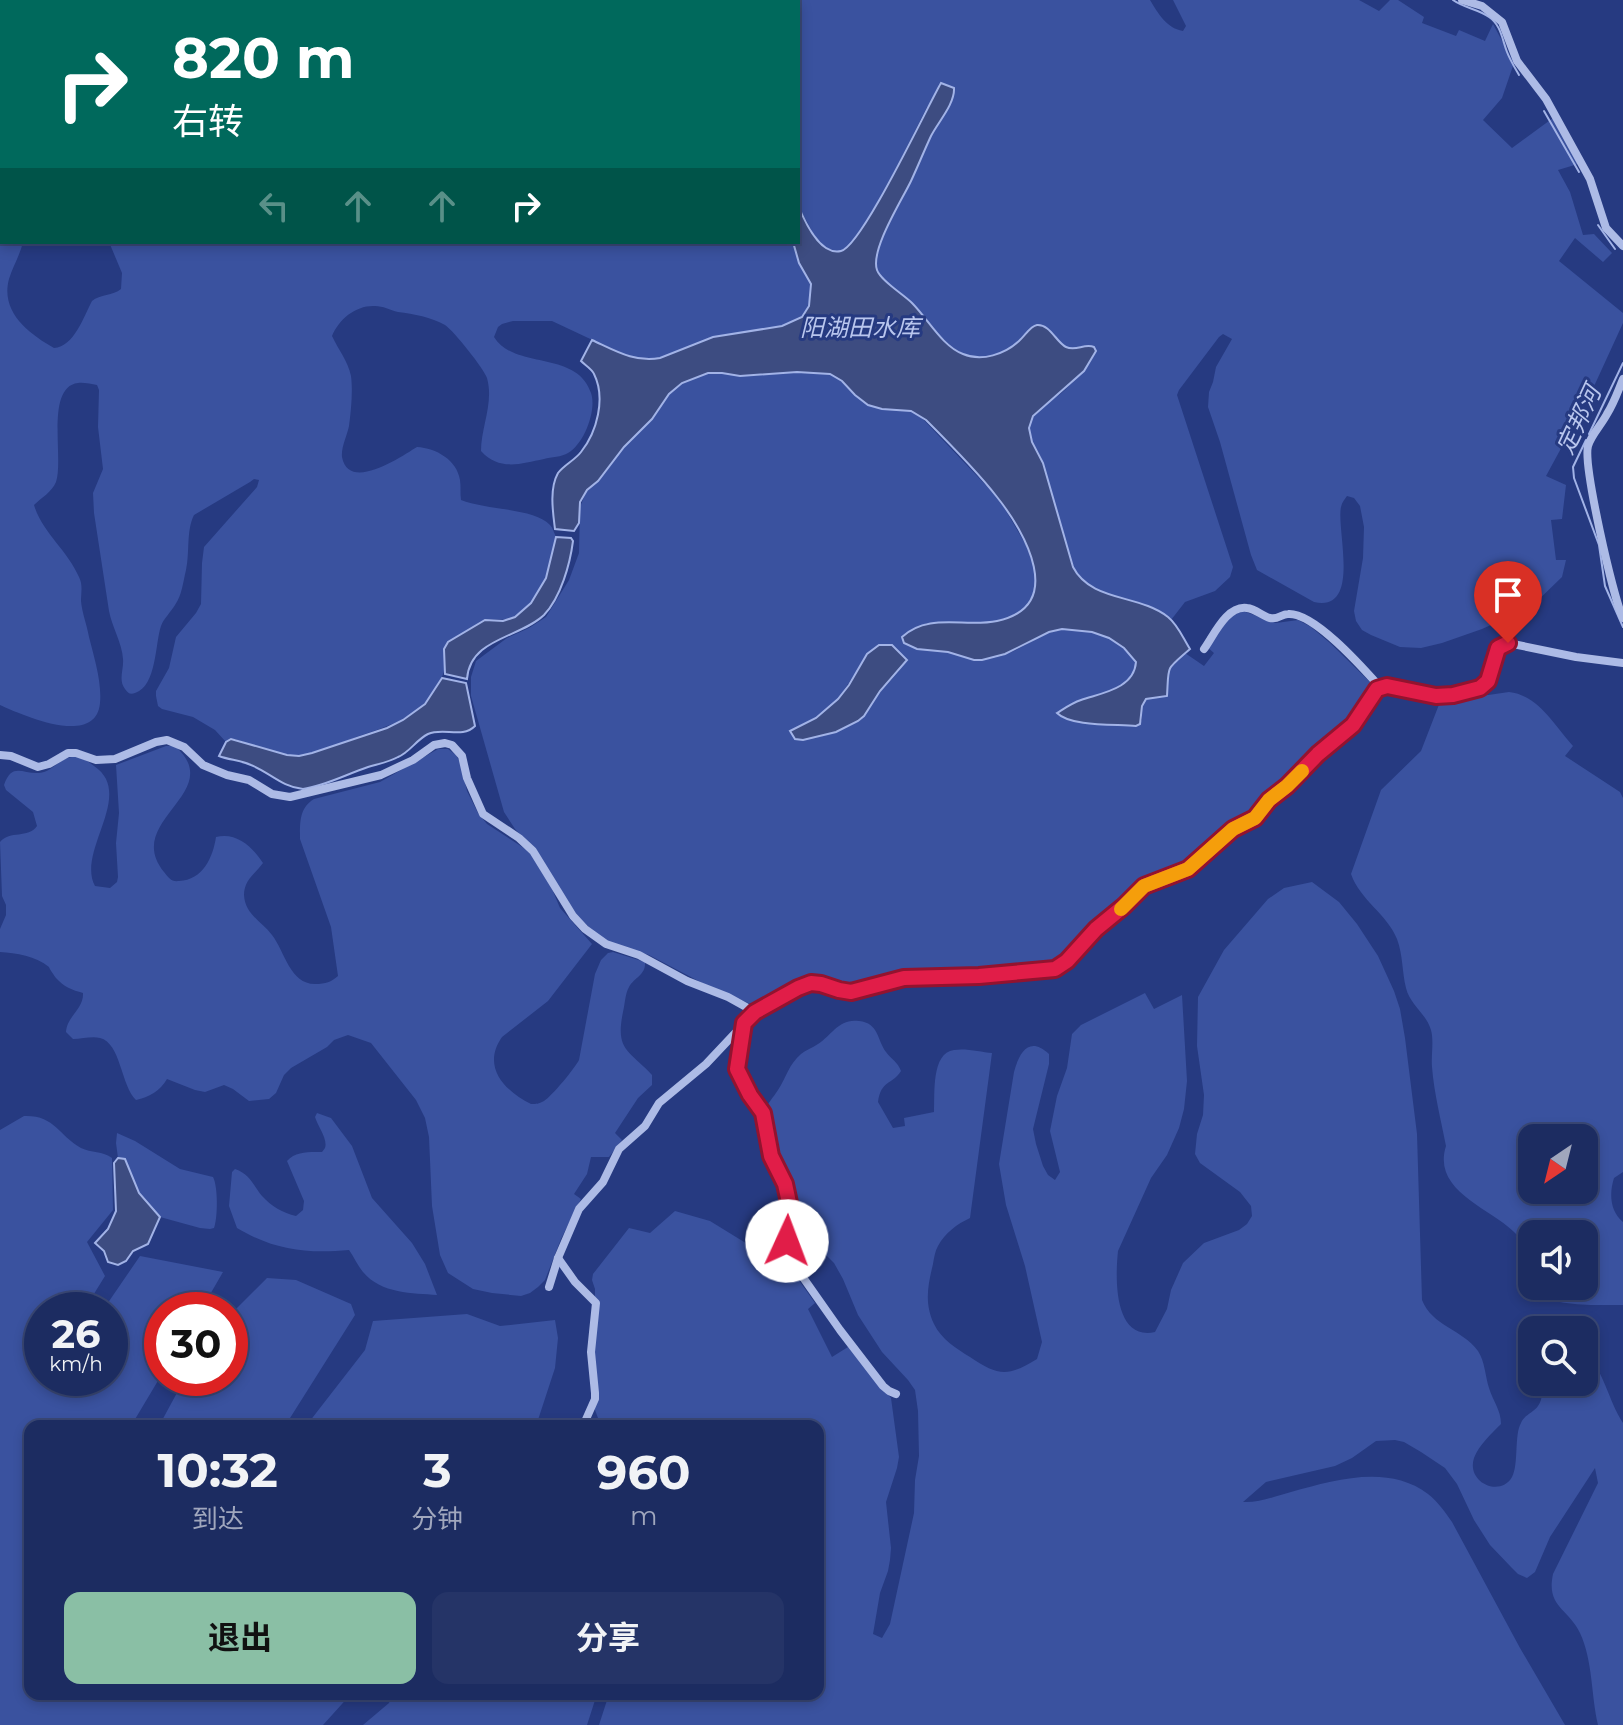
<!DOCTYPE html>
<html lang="zh">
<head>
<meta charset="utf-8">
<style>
  :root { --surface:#1c2c61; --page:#253467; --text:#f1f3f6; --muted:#a0a7bd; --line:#3a4876; --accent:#8abfa5 }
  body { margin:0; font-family:Montserrat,"Noto Sans SC",sans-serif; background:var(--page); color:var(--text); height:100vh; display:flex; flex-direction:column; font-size:30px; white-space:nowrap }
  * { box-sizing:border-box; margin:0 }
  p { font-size:26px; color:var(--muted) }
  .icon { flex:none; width:44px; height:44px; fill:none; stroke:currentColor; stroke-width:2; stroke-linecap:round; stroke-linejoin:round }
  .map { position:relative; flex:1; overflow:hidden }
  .details { position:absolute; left:24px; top:1420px; width:800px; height:280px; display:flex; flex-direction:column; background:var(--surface); border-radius:16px; box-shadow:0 4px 12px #0003,0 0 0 2px var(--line) }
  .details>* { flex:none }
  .guide { position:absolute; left:0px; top:0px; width:800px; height:244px; box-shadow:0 4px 12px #0003,0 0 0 2px var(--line); background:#00695c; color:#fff; overflow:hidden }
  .needle { width:52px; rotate:215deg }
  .tools { position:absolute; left:1518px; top:1124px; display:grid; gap:16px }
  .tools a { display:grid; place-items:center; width:80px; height:80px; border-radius:16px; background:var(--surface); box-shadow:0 4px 12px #0003,0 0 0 2px var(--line); font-size:40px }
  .speed { position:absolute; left:24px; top:1292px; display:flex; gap:16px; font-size:40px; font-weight:700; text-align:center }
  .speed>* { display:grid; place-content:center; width:104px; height:104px; border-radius:50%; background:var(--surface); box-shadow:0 4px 12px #0003,0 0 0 2px var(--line); line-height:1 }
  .speed small { font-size:20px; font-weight:400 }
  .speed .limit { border:12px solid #d22; background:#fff; color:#111 }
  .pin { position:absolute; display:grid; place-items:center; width:68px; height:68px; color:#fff; margin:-82px -34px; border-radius:50% 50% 50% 0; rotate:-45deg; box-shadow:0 0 8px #0007 }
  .pin .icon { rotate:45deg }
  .me { position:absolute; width:88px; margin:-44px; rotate:2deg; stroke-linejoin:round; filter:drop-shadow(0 0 6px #0008) }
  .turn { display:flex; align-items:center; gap:28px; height:168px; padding:0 40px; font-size:36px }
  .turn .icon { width:104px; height:104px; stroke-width:2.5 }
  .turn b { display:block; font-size:56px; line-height:68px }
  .lanes { display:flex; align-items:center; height:76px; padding:0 40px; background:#0003; justify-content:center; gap:40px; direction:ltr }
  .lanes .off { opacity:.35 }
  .eta { display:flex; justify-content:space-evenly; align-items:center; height:136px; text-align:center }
  .eta b { font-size:48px; font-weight:700; line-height:56px }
  .button { display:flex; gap:16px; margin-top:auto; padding:16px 40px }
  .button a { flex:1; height:92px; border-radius:16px; background:var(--accent); color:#111; font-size:32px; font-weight:700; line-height:92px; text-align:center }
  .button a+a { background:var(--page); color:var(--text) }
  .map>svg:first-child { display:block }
</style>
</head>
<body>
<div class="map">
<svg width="1623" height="1725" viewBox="0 0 1623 1725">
  <rect width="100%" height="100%" fill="#263a81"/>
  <g fill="#3a529f" fill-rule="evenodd">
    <path d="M0,0H427L426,2H2V242H23C20,255 13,266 9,279C0,312 29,334 54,348C74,347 84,316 92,301C100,294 113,296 121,289L122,273L109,242H793L799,263L811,284L810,297L807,310L802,317L782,326L713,337L660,358L643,360L618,352L552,321H513L502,324L498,327L494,337C514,370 577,350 591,393C597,410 584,444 568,453C562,457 551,457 544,459C520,464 499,471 481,451C481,427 494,403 487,378C484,369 454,331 445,325C431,317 414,314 398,312C390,310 383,306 375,306C356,305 339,319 332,336C338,349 348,361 351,376C353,391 351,411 349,426C347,436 341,447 342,457C349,493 402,456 417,447C436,448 457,460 460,480C461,487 460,493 461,500C485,510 535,508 550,525C553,528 554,533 556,537C549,566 544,603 513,617C503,622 492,617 483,622C469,630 456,643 444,653C446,669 444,675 436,688C417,720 386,726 354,738C337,744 318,754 301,756C279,757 255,746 235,739L226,742L215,730L193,717L162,709L158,706L156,696V691L169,668L176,637L196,613L201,604L202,563L204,547L257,487L259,480L254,479L250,482L194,515C186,531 190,552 186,570C183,582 182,595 175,605C171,612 164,618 161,626C155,643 157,686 135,693C130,695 128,693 125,689C118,680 124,669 123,659C122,643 112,627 109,611L94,513L93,493L103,469L98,427L99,390L97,385C91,384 83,382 78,383C45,387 64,459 56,482C52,492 41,498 34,505C42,532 68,551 79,577C83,585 81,592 81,601C82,613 87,625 89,637C94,657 102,682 100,703C96,748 22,715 0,705Z"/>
    <path d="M563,0H1150C1158,13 1166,28 1183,31L1186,26L1173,0H1359L1379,11L1390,0H1398L1424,17L1422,23L1456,36L1459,30L1485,41L1493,24L1514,63L1502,98L1483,120L1512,148L1553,118L1578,164L1558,170L1570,192L1583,235L1594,234L1612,253L1603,262L1575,238L1559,261L1623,313V323L1590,395L1546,476L1566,485L1562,519L1551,520L1556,560H1566L1562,577L1531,607L1482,629L1442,643L1421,648L1400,647L1371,635L1362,630L1356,621L1354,611L1363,558L1364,527L1360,506L1354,498L1347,496C1345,499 1342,502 1341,507C1336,529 1362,613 1314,602L1257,570L1251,555L1220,442L1208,407L1209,392L1213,382L1216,367L1232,339L1223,334L1219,337L1179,390L1177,395L1233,567L1230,577L1215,591L1185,602L1171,620C1146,600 1105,602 1083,582C1067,567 1051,485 1042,461C1038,447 1025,437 1031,421C1037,404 1060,399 1070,384C1078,374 1081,357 1086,345C1069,351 1064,348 1053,334L1027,333C1016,345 1003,355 986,357C950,361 933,323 911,302C902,293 878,279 876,268C872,247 900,202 910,183C917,168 923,153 930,138C937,124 946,110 954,96L927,107L884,192L854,241L841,251H832L825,247L814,235L798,205V2H562Z"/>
    <path d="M712,372L750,376L797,372L830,374L839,378L848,388L882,409H897L911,411L918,414L999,499L1026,545L1033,560L1036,587L1028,604L1023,610L1008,618L989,622L927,623L905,634L904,643C917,650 931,650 945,652C962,654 976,662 994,658C1037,647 1046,618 1098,634C1108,637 1117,642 1125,649C1129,652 1136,658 1137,663C1139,674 1117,689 1108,693C1103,695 1096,696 1090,697L1120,724L1136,726L1142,720V706L1146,699L1167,696C1168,671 1165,671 1185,653L1204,666L1214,653L1207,647L1228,617L1243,611L1276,623L1298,620L1311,627L1330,643L1373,685L1349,721L1314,750L1283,782L1268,793L1252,814L1229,824L1184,864L1141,882L1120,902L1092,925L1064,957L1053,964L979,970L904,972L851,986L841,985L822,978H809L796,983L759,1006L748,1003L708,986L649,955L603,940L576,915L532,847L515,829L504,812L471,696V677L476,661L507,638L529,628L546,617L569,580L579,553L580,507L587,490L598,480L624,447L652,419L669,394L682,383ZM870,651L907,660C898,675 849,726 833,732C822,737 807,740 795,739L790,731L816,718L838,699Z"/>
    <path d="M1509,692C1538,695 1555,726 1573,746L1565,756L1620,792L1623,798V1172L1614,1178C1609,1194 1610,1211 1623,1222V1305C1599,1305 1559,1307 1538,1294C1506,1273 1541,1257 1513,1231C1487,1207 1432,1190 1446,1146C1441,1120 1434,1093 1432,1067C1431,1055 1434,1041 1431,1030C1426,1013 1410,1005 1406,988C1402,972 1403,955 1397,939C1387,914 1360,900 1351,874L1381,790L1421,751L1440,702ZM1532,1138H1584V1190H1532ZM1532,1234H1584V1286H1532Z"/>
    <path d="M166,746H175C228,793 122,820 164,872C169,878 171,882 179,881C203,880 213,857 216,837C236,832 252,846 263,863C255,874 244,880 244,895C245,914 261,921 272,935C285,952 290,984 315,984C326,984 331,982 338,976L331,927L300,839C300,823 299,808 314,799L380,782L438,749H448L456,755L461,764L467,791L478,813L487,824L527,850L537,860L545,872L560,908L592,944L548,1001L502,1037C481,1067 505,1091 531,1104C537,1104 538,1104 544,1101C552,1096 575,1068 579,1060L595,974L601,960L608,953L613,952L645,962C646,975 635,977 629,987C625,994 625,1004 623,1012C615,1051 629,1050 652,1075V1085L638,1098L615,1133L622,1140L609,1157H591L587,1174L574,1194L581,1199L561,1239L545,1280L538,1287L530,1293L521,1296L492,1293L473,1289L448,1273L440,1255L432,1206L429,1137L425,1118L416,1100L371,1043L348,1035L334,1040L327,1047L291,1068L284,1075L276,1093L269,1099L249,1101L233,1089L224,1085L205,1092L195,1090L167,1079C160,1091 149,1097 136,1100C121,1086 121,1043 100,1038C92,1036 82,1039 73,1039L66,1032C67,1016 84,1009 83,993C72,990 64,987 56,978C55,977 49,968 49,967C36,956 16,953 0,952V929L6,915V905L2,896L0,842C10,830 28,839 37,826L33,812L6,790L4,785C12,762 22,774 39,773C52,772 60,758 72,757C80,756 88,761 94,766C136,794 76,851 95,886L110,888L117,882L118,877L116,843L119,813L116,765Z"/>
    <path d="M1312,882L1339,902L1357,924L1378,956L1394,991L1400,1009L1405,1038L1417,1134L1422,1300C1432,1326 1462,1329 1478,1351C1485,1362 1485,1375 1489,1388C1493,1401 1501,1410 1501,1424C1491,1434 1479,1445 1474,1458C1466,1482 1500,1498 1512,1477C1519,1464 1514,1435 1521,1423C1524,1415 1533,1413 1538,1406C1543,1399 1542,1390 1543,1382H1584V1351C1604,1370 1608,1400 1623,1423V1725H1598C1591,1695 1593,1661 1580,1633C1568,1608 1546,1607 1553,1574L1598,1483L1595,1468L1550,1537L1535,1572L1527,1578L1518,1574L1511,1567L1490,1545L1474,1520L1457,1484L1445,1468L1421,1452L1404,1442L1395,1440L1376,1441L1352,1458L1335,1466L1266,1482L1243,1502C1259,1503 1276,1496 1291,1492C1335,1480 1388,1464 1428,1494C1438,1502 1445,1512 1452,1522L1520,1648L1565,1725H599L609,1694H818V1426H601L595,1410V1289L592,1280L593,1274L629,1228L650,1233L675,1211L710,1221L793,1272L815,1303L808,1309L832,1357L848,1347L891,1398L899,1457L897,1468L886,1502L891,1548L890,1560L888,1571L880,1593L873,1634L882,1638L890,1624L914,1513L915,1480L919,1456L918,1411L915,1390L908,1380L882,1352L858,1315L843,1279L834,1263L826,1255L800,1239L796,1234L795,1210L792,1192L771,1148L765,1111C768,1102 773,1098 778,1090C786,1078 789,1064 801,1054C806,1050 812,1048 818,1044C832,1035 839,1018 859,1021C879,1023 877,1040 886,1052C891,1059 898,1062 901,1071C892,1085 881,1080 878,1102L893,1128L905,1126L904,1118L934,1112C935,1094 931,1053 954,1050C966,1048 981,1052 992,1053L970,1218C957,1224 945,1233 938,1246C935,1251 934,1258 933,1264C928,1285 924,1303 934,1324C941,1339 957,1349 970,1357C998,1376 1008,1377 1037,1359L1042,1342L1025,1266L1006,1205L999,1164L1014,1072C1019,1053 1029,1035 1049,1054V1064L1033,1129L1036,1144L1043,1166L1048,1175L1055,1180L1060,1172L1050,1131L1057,1096L1067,1068L1072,1034L1081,1025L1145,993L1154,1009L1182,995L1187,1081L1184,1109L1179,1128L1167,1155L1151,1178L1118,1251C1115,1279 1114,1341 1155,1332L1167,1309L1171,1290L1183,1263L1204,1243L1239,1230L1247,1224L1252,1216L1251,1206L1240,1192L1200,1163L1195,1154L1197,1134L1203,1115L1204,1095L1197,1046L1198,997L1224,950L1268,899L1284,888Z"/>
    <path d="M317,1113L331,1118L352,1146L372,1198L412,1243L425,1264L437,1295C413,1293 381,1294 363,1272C358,1266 354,1257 349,1250C307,1254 274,1250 237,1228L229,1206L232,1172L235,1169C250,1174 253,1185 262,1196C271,1206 283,1213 296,1216L303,1210L304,1201L287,1161C296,1151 309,1152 322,1152L325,1148C328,1139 318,1127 315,1117Z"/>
    <path d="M24,1116C55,1115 58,1135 81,1148C91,1153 103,1151 112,1158L113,1210L87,1242L105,1276L84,1310H42V1378H110V1310H103L140,1256L223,1272L201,1310H162V1374L131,1426H30V1694H351L323,1725H0V1130Z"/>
    <path d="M117,1133L135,1141L180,1169L213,1177C218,1186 218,1218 214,1228L210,1229L200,1228L160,1217L139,1193L125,1159L118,1158L116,1143Z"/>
    <path d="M267,1278L296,1280L351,1304L355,1315L285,1426H159L185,1378H230V1315Z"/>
    <path d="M467,1314L500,1326L555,1320L558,1338L555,1368L536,1426H306L365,1350L373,1321Z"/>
    <path d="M393,1694H597L587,1725H363L389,1703Z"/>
  </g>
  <g fill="#3d4c81" stroke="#a2b3e7" stroke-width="2">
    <path d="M941,83L954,88C955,104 938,122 931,136C924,151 918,166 911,181C902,200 870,250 877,270C881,281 903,294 912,303C928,319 942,346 963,354C982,362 1005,354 1019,341C1025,336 1030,326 1037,325C1050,324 1056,342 1066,347C1076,352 1084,343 1094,347L1096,351L1084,371L1033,416L1029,428L1032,442L1043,463L1073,567C1091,602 1139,594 1168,617C1178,625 1183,638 1190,649C1165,671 1169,664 1167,696L1146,699L1142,706L1140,724L1136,726C1116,724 1071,727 1057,713C1065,708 1072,703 1081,700C1101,693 1134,689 1136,662L1124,648L1109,638L1092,632L1062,629L1049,632L1005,654L982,660H974L948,652L917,649L904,643L902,637C929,612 965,628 997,621C1067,606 1025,532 997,497C977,471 949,443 926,420L911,411L882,409L868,405L855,395L842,381L830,374L797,372L740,376L722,373H708L682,383L669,394L652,419L624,447L598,481L587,490L580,502L579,523L574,531L555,529C553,513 549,489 558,473C564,465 575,460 581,452C597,432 606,398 594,374C592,369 585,365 581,361L592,340C614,350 635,363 660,358L713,337L782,326L802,317L809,306L811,284L799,263L793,242H798V205C804,220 820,256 841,251C862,246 926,109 941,83Z"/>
    <path d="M556,537L571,538L573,541C570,564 561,597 544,615C520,638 470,638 467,679L445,674L444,649L448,642L485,620L503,621L515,617L531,603L546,578Z"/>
    <path d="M879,645H892L907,660L880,691L864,716L858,721L836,732L803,740L795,739L790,731L816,718L838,699L849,685L867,654Z"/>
    <path d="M442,678L466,683L475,726C462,739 444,727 428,734C416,740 410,752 398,757C389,762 378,764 368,767C347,774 325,786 303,789C282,787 269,772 251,765C240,760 229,760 219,756L226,742L231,739L287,755L299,756L312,753L387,728L403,720L425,704Z"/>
    <path d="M118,1158L125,1159L139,1193L160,1217L148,1244L133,1251L126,1261L118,1265L108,1262L104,1251L95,1243L108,1229L116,1211L114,1163Z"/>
  </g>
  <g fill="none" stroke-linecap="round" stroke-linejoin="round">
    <g stroke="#a2b3e7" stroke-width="2">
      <path d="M1453,0C1464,8 1478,9 1489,17C1501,25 1502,39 1507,52C1510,60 1515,68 1519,75"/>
      <path d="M1544,111L1579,172"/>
      <path d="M1598,225L1615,249"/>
      <path d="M1589,434L1623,363"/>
      <path d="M1586,440L1573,467L1574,478L1599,545L1605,586L1623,627"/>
    </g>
    <g stroke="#adbbe6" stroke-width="8">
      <path d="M1462,0L1482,6L1502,22L1517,61L1546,99L1590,179L1606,228L1623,246"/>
      <path d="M1623,379C1618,391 1614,403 1607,414C1602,424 1591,435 1588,446C1583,465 1613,597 1623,618"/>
      <path d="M1204,649C1214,635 1227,605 1247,608C1256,609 1262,616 1270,618C1278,620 1281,614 1288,614C1314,612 1363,668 1380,687"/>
      <path d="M0,755L11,756L38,767L49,764L68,753H76L96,760L115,759L156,742L167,740L184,747L203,765L227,775L249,780L272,794L290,797L381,775L413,760L434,745L445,743L452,745L462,756L467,778L483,814L519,838L533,851L573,916L585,929L606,944L639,955L687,981L728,997L755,1012"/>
      <path d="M743,1027L737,1069L750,1095L763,1113L771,1156L785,1184L791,1212L787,1241L790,1259L840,1330L883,1386L889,1391L896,1394"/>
      <path d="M558,1258L575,1282L596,1303L591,1352L595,1393V1399L583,1426"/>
      <path d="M549,1287L558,1258L579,1209L603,1182L619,1149L645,1126L659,1103L706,1064L755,1012L798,988L811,983L821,984L839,990L851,992L904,978L979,976L1048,971L1061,965L1067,961L1096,929L1124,906L1144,886L1188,869L1233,829L1255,818L1271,798L1287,786L1318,754L1353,725L1377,689L1387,686L1436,696L1453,695L1480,688L1488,681L1498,648L1508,643L1576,657L1623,663"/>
    </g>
  </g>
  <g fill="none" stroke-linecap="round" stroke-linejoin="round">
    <g stroke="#92132f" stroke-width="20">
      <path id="route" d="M787,1241L791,1212L785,1184L771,1156L763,1113L750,1095L737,1069L744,1023L755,1012L798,988L811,983L821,984L839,990L851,992L904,978L979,976L1055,969L1067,961L1096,929L1124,906L1144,886L1188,869L1233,829L1255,818L1269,800L1287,786L1318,754L1353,725L1377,689L1387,686L1436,696L1453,695L1480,688L1488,681L1498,648L1508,643"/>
    </g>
    <use href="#route" stroke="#e11d48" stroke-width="14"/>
    <path stroke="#f59e0b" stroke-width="14" d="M1121,909L1144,886L1188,869L1233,829L1255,818L1269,800L1287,786L1302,771"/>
  </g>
  <g text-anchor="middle" stroke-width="6" stroke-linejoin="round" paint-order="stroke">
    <g font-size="24" font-style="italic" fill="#b9c6ee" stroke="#263a81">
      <text x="860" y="336">阳湖田水库</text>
      <text transform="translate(1579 420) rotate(-65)" y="8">定邦河</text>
    </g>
  </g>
</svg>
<div class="tools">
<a><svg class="needle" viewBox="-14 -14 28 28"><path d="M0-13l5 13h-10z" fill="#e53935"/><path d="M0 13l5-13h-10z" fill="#a0a7bd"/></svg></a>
<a><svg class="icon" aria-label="sound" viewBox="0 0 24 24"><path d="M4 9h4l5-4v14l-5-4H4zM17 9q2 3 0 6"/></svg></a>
<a><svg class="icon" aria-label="search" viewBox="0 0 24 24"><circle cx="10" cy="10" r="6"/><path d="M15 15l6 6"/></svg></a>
</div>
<div class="speed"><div>26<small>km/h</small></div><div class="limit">30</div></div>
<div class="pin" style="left:1508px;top:643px;background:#d93025"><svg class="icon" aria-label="arrive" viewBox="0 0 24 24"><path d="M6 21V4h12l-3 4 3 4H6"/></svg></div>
<svg class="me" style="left:787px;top:1241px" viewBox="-20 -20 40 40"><circle r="19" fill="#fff"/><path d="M0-13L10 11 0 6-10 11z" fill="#e11d48"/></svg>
<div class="guide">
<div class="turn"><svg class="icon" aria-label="right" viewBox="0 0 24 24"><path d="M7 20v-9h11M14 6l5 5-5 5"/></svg><div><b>820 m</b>右转</div></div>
<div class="lanes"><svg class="icon off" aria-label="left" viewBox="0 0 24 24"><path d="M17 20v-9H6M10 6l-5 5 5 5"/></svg><svg class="icon off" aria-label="ahead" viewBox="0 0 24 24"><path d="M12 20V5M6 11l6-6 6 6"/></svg><svg class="icon off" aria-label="ahead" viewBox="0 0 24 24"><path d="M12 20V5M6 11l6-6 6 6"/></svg><svg class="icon" aria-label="right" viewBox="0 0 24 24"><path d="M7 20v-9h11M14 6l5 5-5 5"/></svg></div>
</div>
<section class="details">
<div class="eta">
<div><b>10:32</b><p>到达</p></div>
<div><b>3</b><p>分钟</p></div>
<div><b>960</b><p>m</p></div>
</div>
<div class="button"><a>退出</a><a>分享</a></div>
</section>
</div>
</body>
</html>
